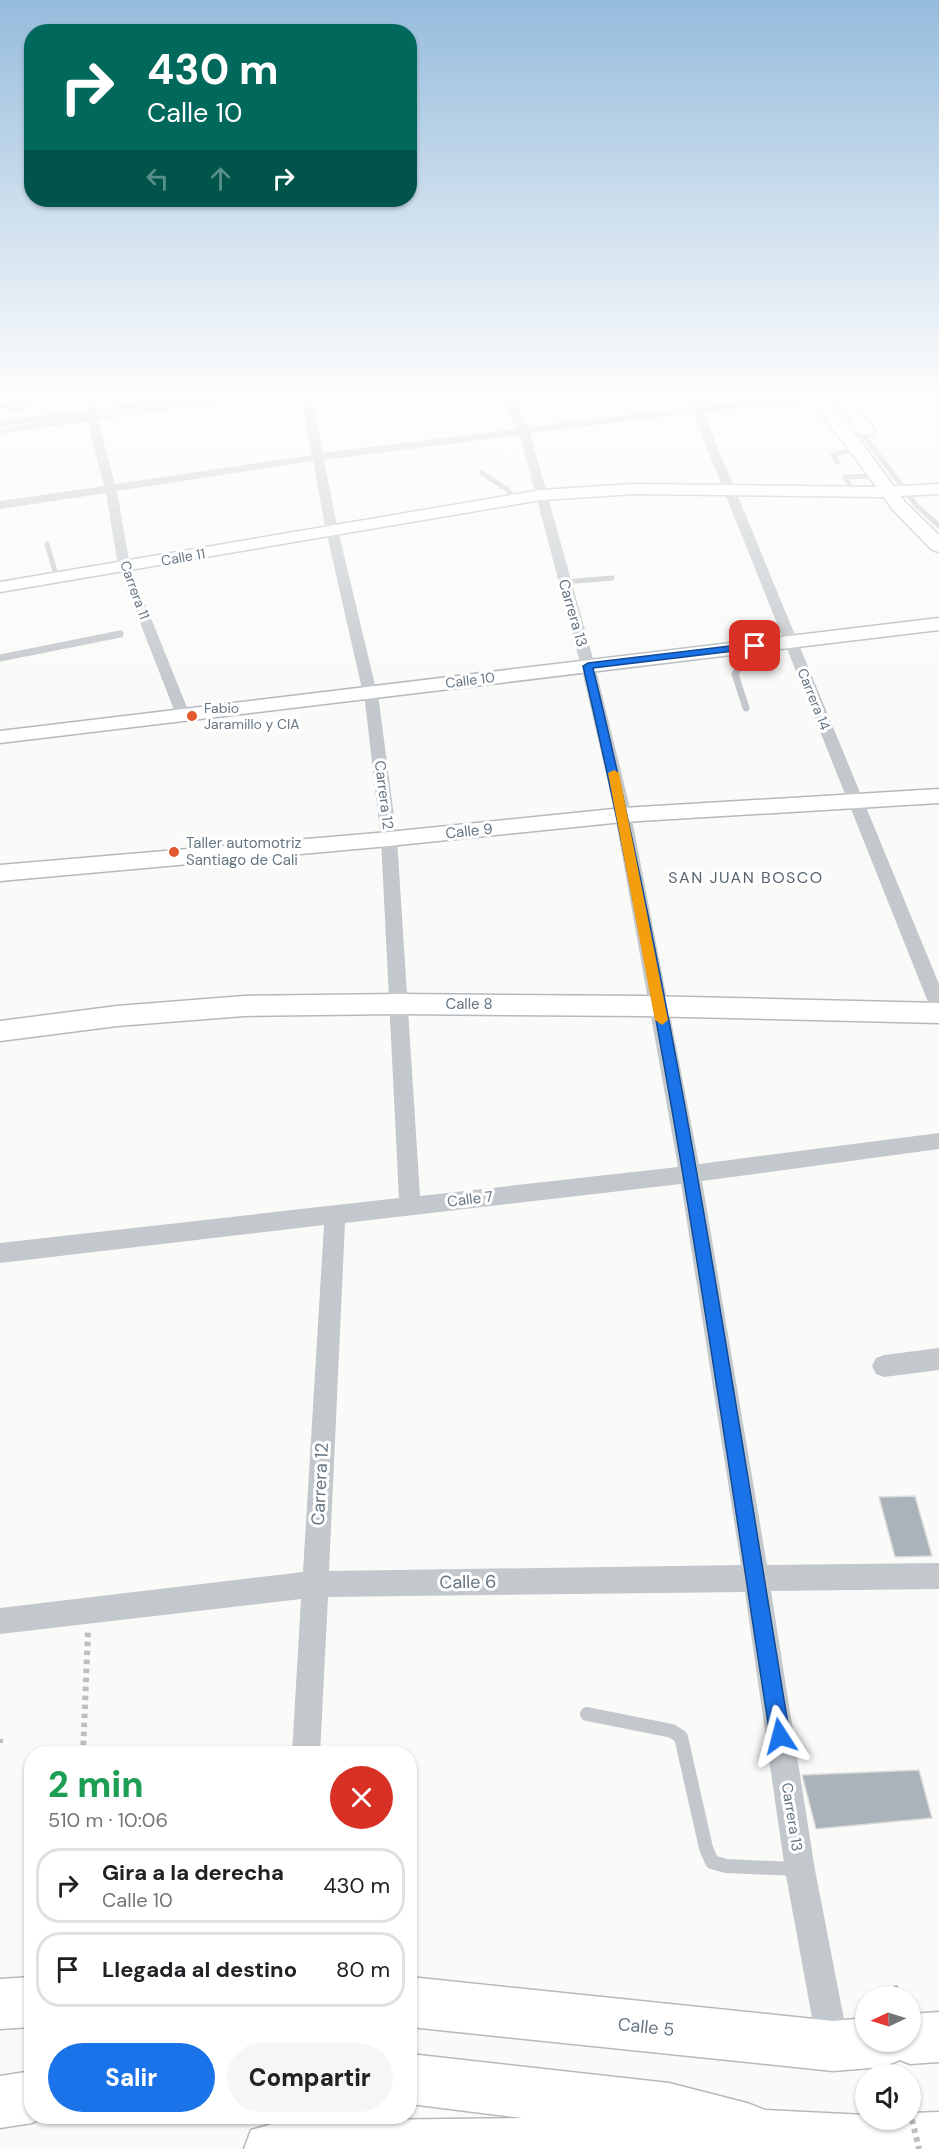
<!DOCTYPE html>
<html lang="es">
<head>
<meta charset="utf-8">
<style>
  :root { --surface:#fff; --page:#f6f6f6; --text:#202124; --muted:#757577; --line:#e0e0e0; --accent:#1a73e8 }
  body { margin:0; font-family:"DM Sans",sans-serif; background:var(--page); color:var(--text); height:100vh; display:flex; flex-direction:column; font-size:22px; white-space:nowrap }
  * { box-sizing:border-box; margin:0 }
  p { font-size:20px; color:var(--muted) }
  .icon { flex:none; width:33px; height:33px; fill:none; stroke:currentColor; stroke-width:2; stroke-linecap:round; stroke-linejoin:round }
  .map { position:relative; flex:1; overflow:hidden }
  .side { position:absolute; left:24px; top:1746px; width:393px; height:378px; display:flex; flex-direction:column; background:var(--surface); border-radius:24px; box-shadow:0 2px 4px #0004 }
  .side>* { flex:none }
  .hud { position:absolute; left:24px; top:24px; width:393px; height:183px; border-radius:24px; box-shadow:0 2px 4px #0004; background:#00695c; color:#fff; overflow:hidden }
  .needle { width:39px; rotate:266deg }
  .tools { position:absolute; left:855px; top:1986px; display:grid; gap:12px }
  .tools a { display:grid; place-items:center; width:66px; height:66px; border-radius:50%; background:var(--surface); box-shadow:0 2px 4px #0004; font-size:30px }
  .pin { position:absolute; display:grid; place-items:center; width:51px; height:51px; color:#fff; margin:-26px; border-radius:12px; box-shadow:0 3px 9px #0006 }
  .me { position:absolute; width:66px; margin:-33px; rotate:351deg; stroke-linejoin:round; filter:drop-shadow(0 0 4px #0008) }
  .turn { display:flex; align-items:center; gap:21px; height:126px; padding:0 24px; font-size:27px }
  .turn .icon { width:78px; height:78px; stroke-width:2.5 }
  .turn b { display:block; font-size:42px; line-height:51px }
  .lanes { display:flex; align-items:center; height:57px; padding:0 24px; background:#0003; justify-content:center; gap:30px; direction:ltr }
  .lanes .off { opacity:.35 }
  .round { display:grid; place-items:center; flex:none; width:63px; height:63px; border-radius:32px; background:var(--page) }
  .head { display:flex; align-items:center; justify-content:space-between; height:102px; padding:0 24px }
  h1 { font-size:36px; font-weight:800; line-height:45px; color:#1e9e55 }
  .action { display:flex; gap:12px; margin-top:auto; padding:12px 24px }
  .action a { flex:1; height:69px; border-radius:36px; background:var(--accent); color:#fff; font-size:24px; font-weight:800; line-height:69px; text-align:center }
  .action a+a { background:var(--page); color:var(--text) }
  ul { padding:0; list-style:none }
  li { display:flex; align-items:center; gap:18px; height:75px; margin:0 12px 9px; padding:0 12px; border:3px solid var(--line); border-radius:24px }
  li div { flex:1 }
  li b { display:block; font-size:22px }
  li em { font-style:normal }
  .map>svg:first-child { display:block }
</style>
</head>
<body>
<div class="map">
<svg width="939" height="2149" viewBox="0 0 939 2149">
  <rect width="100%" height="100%" fill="#fafaf8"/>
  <g fill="#aab3b9" stroke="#dcdcda" stroke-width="1.5">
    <path d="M915,1496L932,1556L895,1557L879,1497Z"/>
    <path d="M919,1770L932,1818L816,1829L802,1775Z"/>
  </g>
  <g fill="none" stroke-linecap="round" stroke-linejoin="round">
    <g stroke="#b3babf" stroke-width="3">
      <g id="secondary">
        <path d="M635,484L882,487L939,484V494L882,497L635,494L541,500L0,592V582L541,490Z"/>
        <path d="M939,618V630L0,743V731Z"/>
        <path d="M939,789V803L623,822L389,846L0,881V865L389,832L623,808Z"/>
        <path d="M398,994L643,996L939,1003V1023L643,1016L398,1014L244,1016L117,1026L0,1041V1021L117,1006L244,996Z"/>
      </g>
    </g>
    <g stroke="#b5babe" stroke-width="3">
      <g id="primary">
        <path d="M802,391H818L863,444L905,502L939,535V552L932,550L893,510L851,452Z"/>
        <path d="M829,391H845L875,431L873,435H861Z"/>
        <path d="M32,1977V2027L0,2029V1979Z"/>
        <path d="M410,1977L833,2021L866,2018V2042H910V2014L939,2012V2062L910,2064L900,2060L883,2067L833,2071L410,2027Z"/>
        <path d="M410,2054L669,2083L747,2103L765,2110L866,2115V2120H910V2113L939,2112V2149H244L251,2130L282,2121L523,2118L410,2104Z"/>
        <path d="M32,2071V2116H47L32,2123L0,2128V2076Z"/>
      </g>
    </g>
    <g stroke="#bbbfc2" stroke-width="6" stroke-dasharray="4.5 4.5" stroke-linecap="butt">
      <path d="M0,1739V1743"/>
      <path d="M83,1754L88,1631"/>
      <path d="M885,1996L883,1989L900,1988L902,1996"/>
    </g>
    <g stroke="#c3c8cc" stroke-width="5">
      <path d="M85,391L90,412"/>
      <path d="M819,391L830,406"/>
      <path d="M0,407L9,406L12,409L28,407L22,391"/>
      <path d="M857,426L916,505L939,526"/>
      <path d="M0,431L282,391"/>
      <path d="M837,462L833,455L857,448"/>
      <path d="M482,473L508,490L514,498"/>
      <path d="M853,491L845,477L878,476"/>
      <path d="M47,544L57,578"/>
      <path d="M564,582L612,578"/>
    </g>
    <g stroke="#c3c8cc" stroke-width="7">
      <path d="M737,648L740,666L735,674L746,708"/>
      <path d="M0,658L120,634"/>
    </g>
    <path stroke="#c3c8cc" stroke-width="14" d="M587,1714L672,1731L681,1737L706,1848L712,1862L726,1866L795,1869"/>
    <g fill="#c3c8cc" fill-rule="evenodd">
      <path d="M222,391H251L246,394L96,414L115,484L312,455L300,391H310L323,453L517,429L500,391H510L528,427L690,407L684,391H694L700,406L815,396L820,399L815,402L703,412L939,984V1014L932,1012L930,1007L693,413L530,433L595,666L629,804L699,1164L939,1133V1149L702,1181L767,1565L939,1563V1589L771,1591L815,1870L849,2045L845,2057L833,2061L821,2057L817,2045L785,1870L745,1592L328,1597L320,1754H292L301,1599L0,1634V1608L303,1572L324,1225L0,1263V1243L399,1198L381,839L365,702L325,526L313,461L117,491L130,566L190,715L183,719L176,715L118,566L106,493L0,509V501L104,486L86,416L0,427V421ZM520,435L581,666L613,804L678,1167L420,1196L397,839L379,702L337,526L324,460ZM681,1184L741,1565L329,1571L345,1223Z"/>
      <path d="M854,391H884L879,394L840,399L835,396Z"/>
      <path d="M939,1348V1370L884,1377L876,1374L872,1366L876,1358L884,1355Z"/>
    </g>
    <use href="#secondary" fill="#fff" fill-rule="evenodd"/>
    <use href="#primary" fill="#fff" fill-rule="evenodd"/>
    <path stroke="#bbbfc2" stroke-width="6" stroke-dasharray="4.5 4.5" stroke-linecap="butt" d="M910,2111L919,2149"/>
  </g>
  <linearGradient id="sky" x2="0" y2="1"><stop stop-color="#96bcdc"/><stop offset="0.57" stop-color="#fdfdfc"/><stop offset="1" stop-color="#fdfdfc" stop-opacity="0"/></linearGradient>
  <rect width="939" height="692" fill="url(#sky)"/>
  <path fill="#1a73e8" stroke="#114b97" stroke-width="1.5" d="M755,643L758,644V648L593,668C679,1020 731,1379 790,1736L787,1743L780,1745L773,1743L770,1736C715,1378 666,1019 583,666L588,663Z"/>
  <path fill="#f59e0b" d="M614,770L619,773L668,1020L662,1025L655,1020L608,773Z"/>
  <g fill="#e4572e" stroke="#fff" stroke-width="2">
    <circle cx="192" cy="716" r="6"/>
    <circle cx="174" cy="852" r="6"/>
  </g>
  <g text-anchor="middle" stroke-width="6" stroke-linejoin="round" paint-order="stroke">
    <g font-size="14" fill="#657683" stroke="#fff">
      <text transform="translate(183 557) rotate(-10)" y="5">Calle 11</text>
      <text transform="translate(135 590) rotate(70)" y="5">Carrera 11</text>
      <text transform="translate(470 680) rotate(-7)" y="5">Calle 10</text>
      <text transform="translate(814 699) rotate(68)" y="5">Carrera 14</text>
    </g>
    <g font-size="14" fill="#657683" stroke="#fff" text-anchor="start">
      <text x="204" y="713">Fabio<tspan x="204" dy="16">Jaramillo y CIA</tspan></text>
    </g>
    <g font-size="15" fill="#657683" stroke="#fff">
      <text transform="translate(573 613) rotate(74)" y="5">Carrera 13</text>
      <text transform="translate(384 795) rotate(83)" y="5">Carrera 12</text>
      <text transform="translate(469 831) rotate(-6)" y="5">Calle 9</text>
      <text x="469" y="1009">Calle 8</text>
      <text transform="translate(470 1199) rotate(-7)" y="5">Calle 7</text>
      <text transform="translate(792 1817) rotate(81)" y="5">Carrera 13</text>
    </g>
    <g font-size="15" fill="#657683" stroke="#fff" text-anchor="start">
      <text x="186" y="848">Taller automotriz<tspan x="186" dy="17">Santiago de Cali</tspan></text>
    </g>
    <g font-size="16" letter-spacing="1.5" fill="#57646e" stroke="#fff">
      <text x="746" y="883">SAN JUAN BOSCO</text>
    </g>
    <g font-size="18" fill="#657683" stroke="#fff">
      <text transform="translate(320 1484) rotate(-87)" y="6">Carrera 12</text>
      <text transform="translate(468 1582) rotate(-1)" y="6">Calle 6</text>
      <text transform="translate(646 2027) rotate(6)" y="6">Calle 5</text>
    </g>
  </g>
</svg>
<div class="tools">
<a><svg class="needle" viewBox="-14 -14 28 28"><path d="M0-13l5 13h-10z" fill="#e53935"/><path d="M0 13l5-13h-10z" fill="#757577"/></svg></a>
<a><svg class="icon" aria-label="sound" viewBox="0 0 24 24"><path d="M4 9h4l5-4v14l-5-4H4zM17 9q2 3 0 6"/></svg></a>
</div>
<div class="pin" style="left:755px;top:646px;background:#d93025"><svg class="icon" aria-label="arrive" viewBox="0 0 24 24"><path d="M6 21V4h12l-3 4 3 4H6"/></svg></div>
<svg class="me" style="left:780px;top:1736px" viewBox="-20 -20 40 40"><path d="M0-17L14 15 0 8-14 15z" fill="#1a73e8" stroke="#fff" stroke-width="4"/></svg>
<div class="hud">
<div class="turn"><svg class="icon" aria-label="right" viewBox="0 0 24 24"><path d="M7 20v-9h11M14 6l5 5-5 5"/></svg><div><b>430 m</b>Calle 10</div></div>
<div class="lanes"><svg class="icon off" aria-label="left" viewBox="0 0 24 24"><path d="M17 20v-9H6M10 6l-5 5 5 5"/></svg><svg class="icon off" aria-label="ahead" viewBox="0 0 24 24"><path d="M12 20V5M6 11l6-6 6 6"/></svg><svg class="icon" aria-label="right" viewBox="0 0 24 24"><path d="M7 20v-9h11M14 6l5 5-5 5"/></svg></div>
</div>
<section class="side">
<div class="head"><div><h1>2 min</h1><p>510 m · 10:06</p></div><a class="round" style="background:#d93025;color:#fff"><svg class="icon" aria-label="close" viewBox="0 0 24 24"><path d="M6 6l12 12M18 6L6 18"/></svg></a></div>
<ul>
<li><svg class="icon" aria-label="right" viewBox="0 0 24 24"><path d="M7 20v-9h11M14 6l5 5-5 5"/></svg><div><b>Gira a la derecha</b><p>Calle 10</p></div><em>430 m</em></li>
<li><svg class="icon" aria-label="arrive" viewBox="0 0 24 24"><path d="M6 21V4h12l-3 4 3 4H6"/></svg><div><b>Llegada al destino</b></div><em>80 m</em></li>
</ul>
<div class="action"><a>Salir</a><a>Compartir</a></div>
</section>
</div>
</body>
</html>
